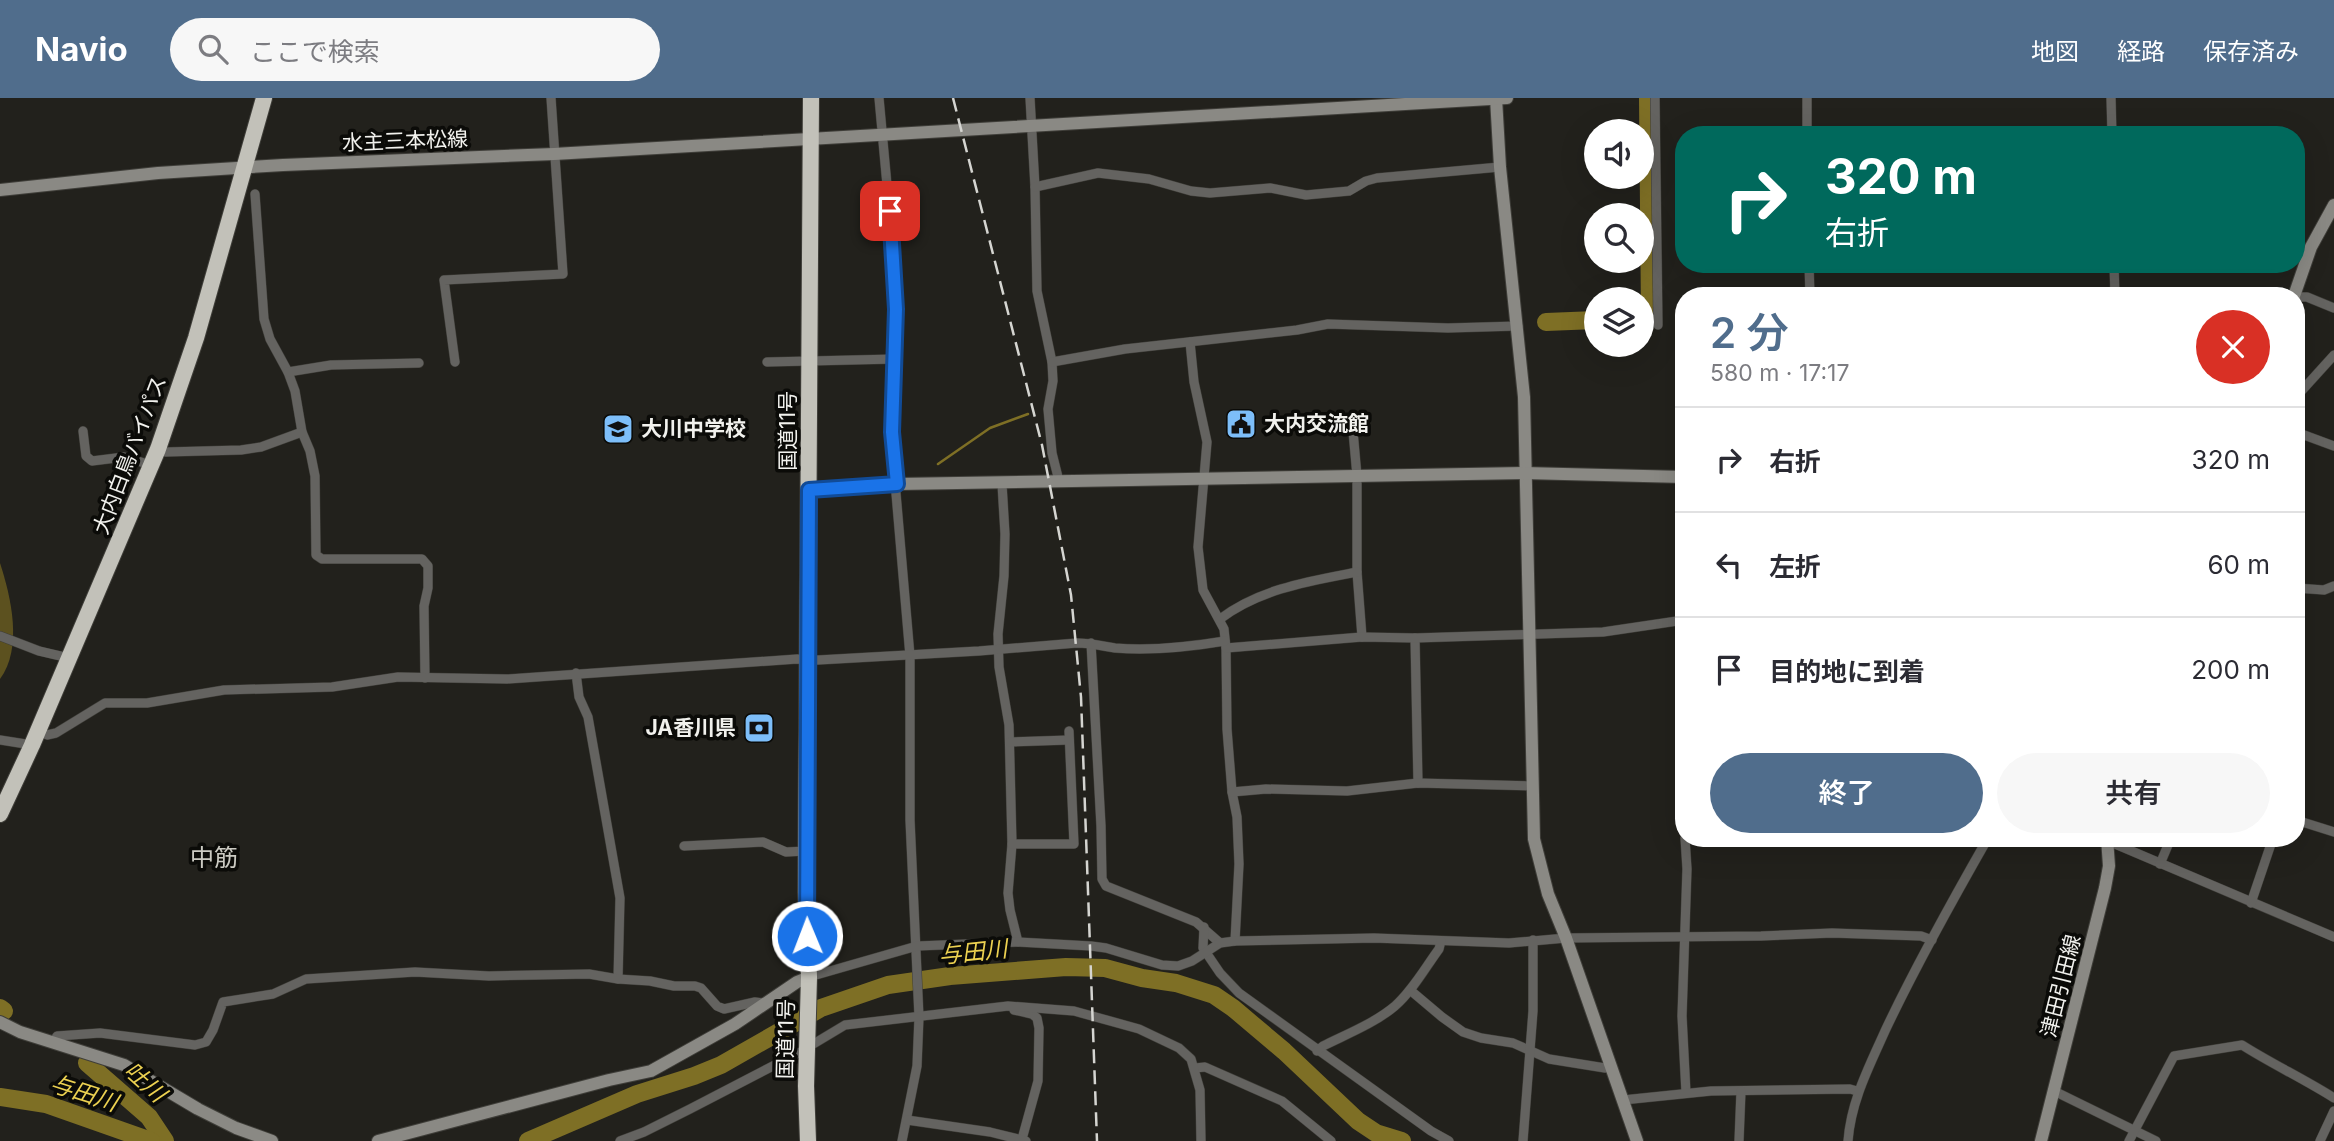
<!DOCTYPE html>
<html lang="ja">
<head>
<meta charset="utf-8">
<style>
  :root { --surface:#fff; --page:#f7f7f7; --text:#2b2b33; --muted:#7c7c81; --line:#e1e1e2; --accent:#506d8c }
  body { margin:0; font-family:Inter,"Noto Sans JP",sans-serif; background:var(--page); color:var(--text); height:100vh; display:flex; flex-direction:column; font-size:26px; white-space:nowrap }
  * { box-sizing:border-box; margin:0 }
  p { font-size:23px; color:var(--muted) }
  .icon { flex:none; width:38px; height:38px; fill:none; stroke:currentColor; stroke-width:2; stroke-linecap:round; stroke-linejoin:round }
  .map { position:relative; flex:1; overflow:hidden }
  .details { position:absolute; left:1675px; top:189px; width:630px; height:560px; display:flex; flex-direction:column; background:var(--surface); border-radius:28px; box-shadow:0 7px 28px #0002 }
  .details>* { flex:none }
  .hud { position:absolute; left:1675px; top:28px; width:630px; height:147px; border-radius:28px; box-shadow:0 7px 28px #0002; background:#00695c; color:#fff; overflow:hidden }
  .controls { position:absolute; left:1584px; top:21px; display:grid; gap:14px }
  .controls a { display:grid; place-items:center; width:70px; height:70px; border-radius:50%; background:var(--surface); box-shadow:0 7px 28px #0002; font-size:35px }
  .pin { position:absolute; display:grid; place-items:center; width:60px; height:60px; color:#fff; margin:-30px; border-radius:14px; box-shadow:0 4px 10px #0006 }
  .me { position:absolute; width:77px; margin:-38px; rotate:359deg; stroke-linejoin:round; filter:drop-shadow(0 0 5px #0008) }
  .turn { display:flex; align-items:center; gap:24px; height:147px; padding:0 35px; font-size:32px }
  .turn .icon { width:91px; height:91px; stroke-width:2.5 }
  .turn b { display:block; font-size:49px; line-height:60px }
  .round { display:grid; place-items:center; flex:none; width:74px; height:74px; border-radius:37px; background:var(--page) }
  .summary { display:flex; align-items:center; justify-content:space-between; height:119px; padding:0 35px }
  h1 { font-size:42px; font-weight:600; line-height:52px; color:var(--accent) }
  .action { display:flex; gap:14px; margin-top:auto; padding:14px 35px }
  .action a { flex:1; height:80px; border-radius:42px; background:var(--accent); color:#fff; font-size:28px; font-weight:600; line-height:80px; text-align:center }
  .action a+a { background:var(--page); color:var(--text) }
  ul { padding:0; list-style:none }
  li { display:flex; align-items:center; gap:21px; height:105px; padding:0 35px; border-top:2px solid var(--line) }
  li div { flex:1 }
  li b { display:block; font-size:26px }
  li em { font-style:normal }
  header { display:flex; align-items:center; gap:42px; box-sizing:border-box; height:98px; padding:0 35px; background:var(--accent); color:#fff }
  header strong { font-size:33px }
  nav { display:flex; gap:38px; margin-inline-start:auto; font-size:24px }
  .search { width:490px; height:63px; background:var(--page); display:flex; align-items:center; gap:18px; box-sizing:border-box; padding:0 24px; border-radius:38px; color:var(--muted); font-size:26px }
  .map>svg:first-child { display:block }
</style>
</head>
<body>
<header>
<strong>Navio</strong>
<div class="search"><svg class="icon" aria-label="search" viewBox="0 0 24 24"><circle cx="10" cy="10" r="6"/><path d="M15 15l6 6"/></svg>ここで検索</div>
<nav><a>地図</a><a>経路</a><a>保存済み</a></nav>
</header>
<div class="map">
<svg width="2334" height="1043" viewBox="0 0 2334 1043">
  <rect width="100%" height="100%" fill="#22211c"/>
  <path fill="#5c511f" d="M0,465C11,499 23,550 0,581Z"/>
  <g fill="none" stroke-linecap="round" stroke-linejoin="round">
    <path stroke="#7e6f25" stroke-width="2.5" d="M938,366L990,330L1028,316"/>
    <g stroke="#7e6f25" stroke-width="18">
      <path d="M1642,219H1650L1648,0"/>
      <path d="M1546,224L1596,222"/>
      <path d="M0,910L4,913"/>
      <path d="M87,965L149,1019L165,1043"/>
      <path d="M0,999L46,1006L151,1043"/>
      <path d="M528,1043L637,996L694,978L721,967L821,910L888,887L950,878L1066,869L1105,870L1142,880L1176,885L1214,897L1233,910L1284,953L1358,1023L1376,1035L1402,1043"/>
    </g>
    <g stroke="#3f3e39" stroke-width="10">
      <g id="street">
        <path d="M879,0L894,163L896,211L892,349L910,558V722L919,919L917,968L902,1043"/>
        <path d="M1030,0L1035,89L1037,193L1052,264L1053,283L1048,311L1052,355L1059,383"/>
        <path d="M1655,0L1658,227"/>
        <path d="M1807,0V37"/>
        <path d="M2111,0L2112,37"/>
        <path d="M1035,89L1098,75L1149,81L1191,93L1210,95L1270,90L1306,97L1349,93L1366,83L1377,80L1500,69"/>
        <path d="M255,96L264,221L270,241L288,274L295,293L302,334L310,353L315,378L316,457L322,461H422L428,468V490L424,508L425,580"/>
        <path d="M1809,166L1810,198"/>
        <path d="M2114,166L2115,198"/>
        <path d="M2296,199H2307L2334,210"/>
        <path d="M1190,244L1194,284L1207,344L1198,449L1203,492L1224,531L1226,550L1227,631L1232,694L1237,719L1239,766L1235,843"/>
        <path d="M455,264L444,182L563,176L551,0"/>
        <path d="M767,264L895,261"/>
        <path d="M1052,264L1125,251L1297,232L1328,226L1448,230L1518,228"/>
        <path d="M288,274L331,267L419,265"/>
        <path d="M2296,299L2334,257"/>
        <path d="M83,333L86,358L92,363L124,359L151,367"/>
        <path d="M1353,333L1357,378V474L1362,539"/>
        <path d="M2296,334L2334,348"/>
        <path d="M158,351L166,354L241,352L261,349L302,334"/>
        <path d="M1002,386L1005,436L1004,478L998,536L999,569L1009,627L1012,746L1008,795L1010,812L1018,844"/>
        <path d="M2296,490L2324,492L2334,488"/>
        <path d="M1220,521C1259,491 1310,483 1357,474"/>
        <path d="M0,538L39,553L69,560"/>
        <path d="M1415,540L1418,685"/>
        <path d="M1091,545L1101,728L1102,781L1106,788L1196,824L1220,845"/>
        <path d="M1226,550L1362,539L1415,540L1603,534L1684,522"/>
        <path d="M576,575L579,599L588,619L620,800L618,881"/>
        <path d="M1684,610C1679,652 1678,690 1684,732"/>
        <path d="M38,633L47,637L56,635L105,605H147L224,592L332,589L398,579L507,581L797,561L818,562L979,553L1077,545C1090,545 1102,548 1115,550C1152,553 1189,549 1225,543"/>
        <path d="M0,642L32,647"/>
        <path d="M1010,644L1069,642"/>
        <path d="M1232,694L1266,691L1347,693L1418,685L1533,688"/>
        <path d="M2296,722L2334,734"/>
        <path d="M1685,740L1687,771L1682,918L1686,995"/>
        <path d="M2108,743L2334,839"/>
        <path d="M1012,746H1074L1069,633"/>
        <path d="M684,748L763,744L786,754L806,753"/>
        <path d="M2160,766L2171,740"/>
        <path d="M2251,805L2273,740"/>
        <path d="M1204,829L1203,850L1220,875L1239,895L1431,1033L1449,1043"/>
        <path d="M809,879L917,848L1018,844L1091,848L1106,850L1162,867L1178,868L1192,863L1220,845L1235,843L1374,840L1509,845L1566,840L1761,838L1832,835L1921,838L1932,842"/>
        <path d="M1410,892L1442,919L1463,934L1481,940L1513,945L1549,961L1605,970L1611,969"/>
        <path d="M1014,912L1032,916L1037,920L1039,930L1038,983L1022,1041"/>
        <path d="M53,945L57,938L100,935L195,947L206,944L213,932L223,904L273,896L306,881L415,874L489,878L589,876L618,881L650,883L674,888H695L701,890L717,908L724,911L755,904L765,905"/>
        <path d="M1317,953L1323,948C1347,936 1375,925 1395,908C1413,892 1425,870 1439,851L1441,843"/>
        <path d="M1195,970L1205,969L1282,1003L1331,1043"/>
        <path d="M2054,993L2156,1043"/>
        <path d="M1623,1002L1711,993L1850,991L1857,993"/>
        <path d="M907,1022L990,1034L1026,1043"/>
        <path d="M620,1043L644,1034L690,1011L800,954L845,927L1008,908L1074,913L1139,931L1179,950L1191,961L1200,992L1201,1043"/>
        <path d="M1523,1043L1533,913V842"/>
        <path d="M1739,1043L1741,993"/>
        <path d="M1848,1043C1851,1003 1869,969 1885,933C1916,867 1952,803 1988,740"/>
        <path d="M2129,1043L2174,958L2242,947C2272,966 2304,981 2334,1000"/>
        <path d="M2320,1043L2334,1013"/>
      </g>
    </g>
    <g stroke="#3f3e39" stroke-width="14">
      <g id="secondary">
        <path d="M1496,0L1500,69L1524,299L1534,741L1548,796L1566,840L1637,1043"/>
        <path d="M0,92L158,75L283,67L554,56L1507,0"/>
        <path d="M2294,198L2311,149L2334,107"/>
        <path d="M809,392L897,386L1524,375L1684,379"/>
        <path d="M0,924L20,934L124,967L198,1011L236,1030L272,1043"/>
        <path d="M378,1043L609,982L651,973L735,926L797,884L809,879"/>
        <path d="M2041,1043L2105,790L2109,768L2107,740"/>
      </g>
    </g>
    <g stroke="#3f3e39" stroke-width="18">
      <g id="highway">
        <path d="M0,716L32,647L158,351L196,240L264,0"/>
        <path d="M808,1043L806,988L809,879L806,794L811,0"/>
      </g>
    </g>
    <use href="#street" stroke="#646360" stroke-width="9"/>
    <use href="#secondary" stroke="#8a8984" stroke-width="12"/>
    <use href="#highway" stroke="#c2c1b9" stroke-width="16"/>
    <path stroke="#d5d5d1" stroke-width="2.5" stroke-dasharray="14 7" stroke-linecap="butt" d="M953,0L1042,347L1071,497L1081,599L1097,1043"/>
  </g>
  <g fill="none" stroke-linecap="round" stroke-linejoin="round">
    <g stroke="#114b97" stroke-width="18">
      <path id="route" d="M807,838L809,392L897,386L892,334L896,211L890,113"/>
    </g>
    <use href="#route" stroke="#1a73e8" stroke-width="12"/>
  </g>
  <defs>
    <g id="civic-square" transform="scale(1.575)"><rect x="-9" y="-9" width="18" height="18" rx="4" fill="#7dbef9" stroke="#0b0b08"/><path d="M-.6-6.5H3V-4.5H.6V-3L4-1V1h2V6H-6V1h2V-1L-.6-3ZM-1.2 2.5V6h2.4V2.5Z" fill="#111"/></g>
    <g id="school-square" transform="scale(1.575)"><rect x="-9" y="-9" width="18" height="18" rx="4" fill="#7dbef9" stroke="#0b0b08"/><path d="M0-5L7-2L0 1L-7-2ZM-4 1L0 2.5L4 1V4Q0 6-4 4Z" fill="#111"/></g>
    <g id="bank-square" transform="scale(1.575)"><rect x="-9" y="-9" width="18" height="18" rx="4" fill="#7dbef9" stroke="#0b0b08"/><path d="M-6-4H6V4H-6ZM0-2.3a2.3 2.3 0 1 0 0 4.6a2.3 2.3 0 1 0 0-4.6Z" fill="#111"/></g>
  </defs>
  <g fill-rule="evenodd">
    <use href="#civic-square" x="1241" y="326"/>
    <use href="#school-square" x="618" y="331"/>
    <use href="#bank-square" x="759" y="630"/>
  </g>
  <g text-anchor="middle" stroke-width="7" stroke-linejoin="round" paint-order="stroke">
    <g font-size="21" fill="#f1f1ed" stroke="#0b0b08">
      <text transform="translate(405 43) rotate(-2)" y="7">水主三本松線</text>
      <text transform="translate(788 333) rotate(-90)" y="7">国道11号</text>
      <text transform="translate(130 357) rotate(-69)" y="7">大内白鳥バイパス</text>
      <text transform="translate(2061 888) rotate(-76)" y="7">津田引田線</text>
      <text transform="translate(786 941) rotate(-89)" y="7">国道11号</text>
    </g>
    <g font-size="21" font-weight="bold" fill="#f1f1ed" stroke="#0b0b08" text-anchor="start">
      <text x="1264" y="333">大内交流館</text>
      <text x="641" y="338">大川中学校</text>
      <text x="736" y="637" text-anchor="end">JA香川県</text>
    </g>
    <g font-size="23" font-style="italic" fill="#ecd151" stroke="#0b0b08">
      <text transform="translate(973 854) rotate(-6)" y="8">与田川</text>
      <text transform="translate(145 984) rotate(42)" y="8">吐川</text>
      <text transform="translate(84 995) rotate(18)" y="8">与田川</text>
    </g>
    <g font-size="24" fill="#cbcac2" stroke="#0b0b08">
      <text x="214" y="768">中筋</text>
    </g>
  </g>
</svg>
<div class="controls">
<a><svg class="icon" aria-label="sound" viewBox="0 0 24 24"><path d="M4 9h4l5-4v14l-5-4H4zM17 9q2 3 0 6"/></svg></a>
<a><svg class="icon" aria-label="search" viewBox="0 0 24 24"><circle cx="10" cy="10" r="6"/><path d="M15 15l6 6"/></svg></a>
<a><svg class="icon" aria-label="layers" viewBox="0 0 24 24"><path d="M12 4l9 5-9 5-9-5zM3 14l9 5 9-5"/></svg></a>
</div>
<div class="pin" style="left:890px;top:113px;background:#d93025"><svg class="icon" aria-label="arrive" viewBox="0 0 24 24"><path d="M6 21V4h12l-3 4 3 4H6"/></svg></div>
<svg class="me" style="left:807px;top:838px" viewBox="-20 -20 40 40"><circle r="17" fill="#1a73e8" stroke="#fff" stroke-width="3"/><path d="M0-11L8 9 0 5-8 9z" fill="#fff"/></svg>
<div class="hud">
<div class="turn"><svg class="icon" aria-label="right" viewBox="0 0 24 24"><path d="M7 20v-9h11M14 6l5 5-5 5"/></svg><div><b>320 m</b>右折</div></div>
</div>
<section class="details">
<div class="summary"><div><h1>2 分</h1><p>580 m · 17:17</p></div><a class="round" style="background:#d93025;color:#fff"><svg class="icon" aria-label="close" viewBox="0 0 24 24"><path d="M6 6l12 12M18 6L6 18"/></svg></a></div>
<ul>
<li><svg class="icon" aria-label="right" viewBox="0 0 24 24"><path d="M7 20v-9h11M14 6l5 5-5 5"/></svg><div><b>右折</b></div><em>320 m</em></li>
<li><svg class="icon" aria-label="left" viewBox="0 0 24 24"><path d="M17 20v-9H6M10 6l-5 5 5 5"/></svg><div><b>左折</b></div><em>60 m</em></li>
<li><svg class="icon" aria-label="arrive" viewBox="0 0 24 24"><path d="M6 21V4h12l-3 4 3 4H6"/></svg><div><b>目的地に到着</b></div><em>200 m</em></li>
</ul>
<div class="action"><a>終了</a><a>共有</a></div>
</section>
</div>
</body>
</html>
